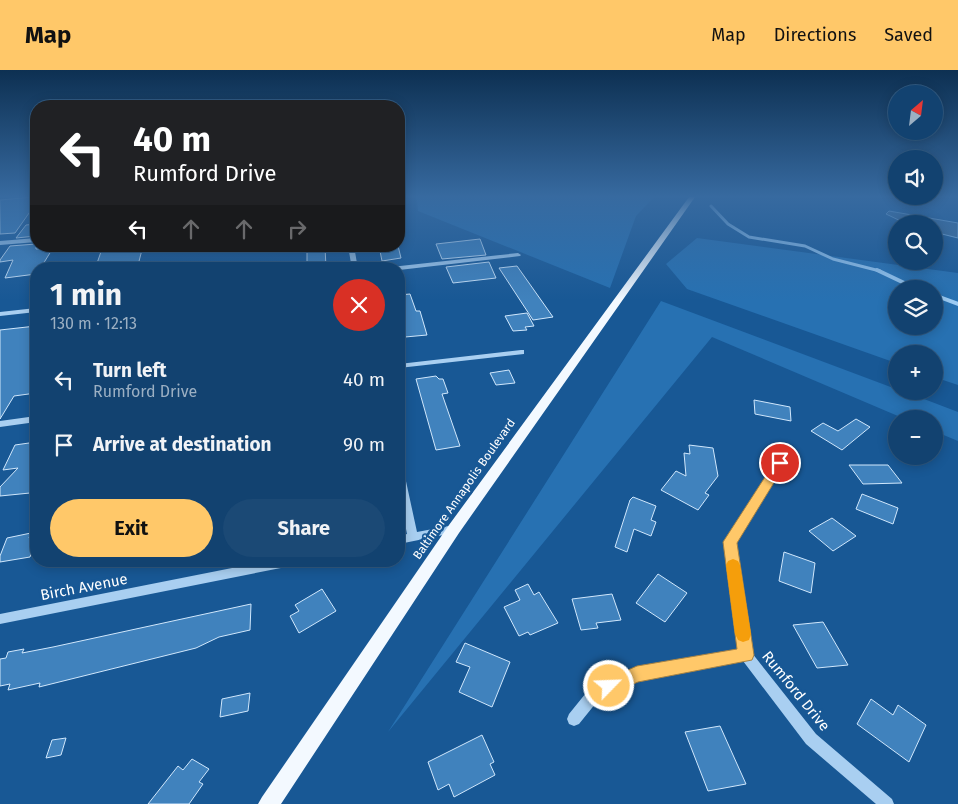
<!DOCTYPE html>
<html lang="en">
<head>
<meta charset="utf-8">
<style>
  :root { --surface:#124270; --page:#1b4975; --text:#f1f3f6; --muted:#9cb0c3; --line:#315b83; --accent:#ffc869 }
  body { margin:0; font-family:"Fira Sans",sans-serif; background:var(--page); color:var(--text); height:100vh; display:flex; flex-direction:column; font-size:19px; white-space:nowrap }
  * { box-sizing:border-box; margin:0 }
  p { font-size:16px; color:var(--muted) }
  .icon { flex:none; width:28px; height:28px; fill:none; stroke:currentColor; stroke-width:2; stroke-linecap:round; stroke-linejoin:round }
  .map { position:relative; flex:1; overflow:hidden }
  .drawer { position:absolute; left:30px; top:192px; width:375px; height:305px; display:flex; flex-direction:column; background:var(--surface); border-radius:20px; box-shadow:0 2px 12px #0003,0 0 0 1px var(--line) }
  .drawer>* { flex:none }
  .top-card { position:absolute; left:30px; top:30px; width:375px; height:152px; border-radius:20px; box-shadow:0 2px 12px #0003,0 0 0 1px var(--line); background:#202124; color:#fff; overflow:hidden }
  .needle { width:32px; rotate:28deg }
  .tools { position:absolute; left:888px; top:15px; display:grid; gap:10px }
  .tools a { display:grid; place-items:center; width:55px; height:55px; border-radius:50%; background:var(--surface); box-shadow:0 2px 12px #0003,0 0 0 1px var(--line); font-size:25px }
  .pin { position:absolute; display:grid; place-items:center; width:42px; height:42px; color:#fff; margin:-21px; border:2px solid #fff; border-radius:50%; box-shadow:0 1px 5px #0007 }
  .me { position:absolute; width:55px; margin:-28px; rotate:66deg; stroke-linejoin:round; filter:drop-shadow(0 0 4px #0008) }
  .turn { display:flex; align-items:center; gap:18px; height:105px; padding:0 20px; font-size:22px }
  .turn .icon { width:65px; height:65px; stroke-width:2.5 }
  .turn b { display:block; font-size:35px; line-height:42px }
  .lanes { display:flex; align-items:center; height:48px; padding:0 20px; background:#0003; justify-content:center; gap:25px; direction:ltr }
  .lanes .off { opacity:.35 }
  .round { display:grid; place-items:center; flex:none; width:52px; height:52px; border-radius:26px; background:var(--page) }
  .summary { display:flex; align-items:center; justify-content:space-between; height:85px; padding:0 20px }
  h1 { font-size:30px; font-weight:700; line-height:38px }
  .primary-button { display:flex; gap:10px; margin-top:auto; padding:10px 20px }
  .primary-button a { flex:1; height:58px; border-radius:30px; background:var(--accent); color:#111; font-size:20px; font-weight:700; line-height:58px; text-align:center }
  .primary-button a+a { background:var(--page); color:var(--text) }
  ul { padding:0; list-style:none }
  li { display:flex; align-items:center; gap:15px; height:65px; padding:0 20px }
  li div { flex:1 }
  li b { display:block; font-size:19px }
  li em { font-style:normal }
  header { display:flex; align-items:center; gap:30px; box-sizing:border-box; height:70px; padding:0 25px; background:var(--accent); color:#111 }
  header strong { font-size:24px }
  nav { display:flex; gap:28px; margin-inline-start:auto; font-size:18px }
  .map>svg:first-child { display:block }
</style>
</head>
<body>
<header>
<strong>Map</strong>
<nav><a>Map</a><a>Directions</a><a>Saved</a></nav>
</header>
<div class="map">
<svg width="958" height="734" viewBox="0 0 958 734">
  <rect width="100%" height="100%" fill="#185895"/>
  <g fill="#2771b2" fill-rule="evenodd">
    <path d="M413,127H654L636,146L610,218L418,141L417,129Z"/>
    <path d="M697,168L958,203V315L934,307V284H896V293L687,219L666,194ZM896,219H934V256H896Z"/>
    <path d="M661,231L896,319V321H903L958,342V371L934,361V349H905L712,267L388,662Z"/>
  </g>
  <path fill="#416f9b" stroke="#9ccbf3" d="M889,141L958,153V168L934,162V154H907L886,144Z"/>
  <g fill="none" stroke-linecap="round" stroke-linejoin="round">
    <path stroke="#9ccbf3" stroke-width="3" d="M711,136L728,154L749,167L805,176L833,189L880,201"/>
    <g stroke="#9ccbf3" stroke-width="4">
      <path d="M877,200L917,219"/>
      <path d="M934,225L958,234"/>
    </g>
  </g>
  <g fill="#4082bd" stroke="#d0e7fc">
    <path d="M33,127L34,136L15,163L0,164V130Z"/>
    <path d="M36,154V166L16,168L26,155Z"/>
    <path d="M480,169L486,185L442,189L436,174Z"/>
    <path d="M36,174V179L53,178L40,199H36V204L5,208L13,190L0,192V190L10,176Z"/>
    <path d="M103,176H143L138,195L95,199Z"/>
    <path d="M309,176H325L326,198L307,197V182L310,181Z"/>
    <path d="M379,176H398L401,188L382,191Z"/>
    <path d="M489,192L496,208L453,213L446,197Z"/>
    <path d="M517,196L553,247L533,250L499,198Z"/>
    <path d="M410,224L416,241H420L427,265L405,267L404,261L402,262L399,249V225Z"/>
    <path d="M527,243L534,256L525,257L527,260L513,261L505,246Z"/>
    <path d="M36,256V323L14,326L0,349V260Z"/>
    <path d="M509,300L515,313L496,315L490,303Z"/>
    <path d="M436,306L439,309H443L448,323L442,324L460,376L436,380L416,309Z"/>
    <path d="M754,330L790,337L791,351L755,344Z"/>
    <path d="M856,349L870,357L842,380L811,361L823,353L838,361Z"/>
    <path d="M36,372V406L30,423L0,426V417L18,398L3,400L15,375Z"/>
    <path d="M689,375L713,378L718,406L705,423L709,425L698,440L661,420L676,401L686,406L684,383L690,384Z"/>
    <path d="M849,395H888L902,413L863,414Z"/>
    <path d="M862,424L898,438L893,454L856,439Z"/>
    <path d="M633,427L656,436L651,450L656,452L651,466L634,459L627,482L615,477L630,430Z"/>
    <path d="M832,448L856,466L833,481L809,461Z"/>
    <path d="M31,463L29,468L36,466V469L30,487L0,492V486L7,468Z"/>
    <path d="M784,482L815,493L811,523L779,511Z"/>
    <path d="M658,504L687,523L665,552L636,533Z"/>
    <path d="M528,514L534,525L539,522L558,553L530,565L528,562L519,566L504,537L520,530L515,520Z"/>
    <path d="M322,519L336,541L299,563L290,546L299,541L295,535Z"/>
    <path d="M612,524L621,550L596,553L598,558L581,560L572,529Z"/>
    <path d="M251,534L250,560L219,567L196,578L39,617L40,613L8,620L10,614L0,616V589L6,588L8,582L24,579L22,583L53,577Z"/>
    <path d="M823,552L848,595L817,598L793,555Z"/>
    <path d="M465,573L510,592L492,637L459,622L470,597L456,592Z"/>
    <path d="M250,623L248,641L220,647L222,629Z"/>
    <path d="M871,629L893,645L898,635L926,655L909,692L857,654Z"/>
    <path d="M720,656L746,714L708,721L685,662Z"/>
    <path d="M482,665L494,692L490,694L495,705L454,727L449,714L438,720L428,692Z"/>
    <path d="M66,668L61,685L46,688L52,670Z"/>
    <path d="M192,689L209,699L199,712L203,714L189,734H148L178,696L183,700Z"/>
  </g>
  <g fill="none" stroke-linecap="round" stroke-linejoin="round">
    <g fill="#a9cff1" fill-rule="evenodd">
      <path d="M36,168V172L0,175V171Z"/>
      <path d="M348,176H354L358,199H352Z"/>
      <path d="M518,183L521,185L520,186L399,200V199H388L391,197Z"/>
      <path d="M36,238V242L0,246V242Z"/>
      <path d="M521,280H524V284L399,298V294Z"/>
      <path d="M36,346V352L0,357V351Z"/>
      <path d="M780,390L783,391L785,393L735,472L752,583L816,664L892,729L894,734H876L806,674L743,591L638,610L600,628L579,654L574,656L569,654L567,649L569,644L590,618L637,598L739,580L725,472L777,391Z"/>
      <path d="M399,399L402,400L404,402L417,462L454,455L458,456L459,459L458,462L399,474V466L407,464L399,423Z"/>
      <path d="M267,491H296L295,494L291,496L0,554V544Z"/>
    </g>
    <path fill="#f3f9ff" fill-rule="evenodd" d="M689,127H695L459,463L281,734H258L262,727L449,455Z"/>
  </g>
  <linearGradient id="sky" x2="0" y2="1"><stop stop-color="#0d3052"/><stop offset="0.55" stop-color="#376aa0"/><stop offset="1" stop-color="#376aa0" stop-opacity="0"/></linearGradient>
  <rect width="958" height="230" fill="url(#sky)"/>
  <path fill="#ffc869" stroke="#a68244" d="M780,389L786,393L737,473L754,585L752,590L638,612L609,625L603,622L601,616L603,611L637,596L737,579L723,472L776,390Z"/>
  <path fill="#f59e0b" d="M733,489L738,491L740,495L751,564L749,570L743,572L738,570L735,564L726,495L728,491Z"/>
  <g text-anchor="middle" stroke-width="5" stroke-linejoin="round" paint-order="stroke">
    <g font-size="12" fill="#fff" stroke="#185895">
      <text transform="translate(464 419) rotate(-55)" y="4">Baltimore Annapolis Boulevard</text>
    </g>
    <g font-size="15" fill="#fff" stroke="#185895">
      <text transform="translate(84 517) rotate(-11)" y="5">Birch Avenue</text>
      <text transform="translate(796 621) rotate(51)" y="5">Rumford Drive</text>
    </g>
  </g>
</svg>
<div class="tools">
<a><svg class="needle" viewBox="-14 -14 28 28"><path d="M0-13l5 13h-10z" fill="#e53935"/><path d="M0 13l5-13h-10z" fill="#9cb0c3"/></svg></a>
<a><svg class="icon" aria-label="sound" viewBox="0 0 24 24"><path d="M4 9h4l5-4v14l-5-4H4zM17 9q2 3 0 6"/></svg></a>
<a><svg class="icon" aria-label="search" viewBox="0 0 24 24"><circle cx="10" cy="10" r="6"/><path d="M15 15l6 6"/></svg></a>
<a><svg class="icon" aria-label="layers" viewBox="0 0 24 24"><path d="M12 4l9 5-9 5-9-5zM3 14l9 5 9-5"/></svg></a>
<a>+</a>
<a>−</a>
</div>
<div class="pin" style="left:780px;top:393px;background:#d93025"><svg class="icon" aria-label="arrive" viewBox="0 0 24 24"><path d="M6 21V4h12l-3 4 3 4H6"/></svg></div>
<svg class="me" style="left:609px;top:616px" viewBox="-20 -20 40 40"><circle r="17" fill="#ffc869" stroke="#fff" stroke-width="3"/><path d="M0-11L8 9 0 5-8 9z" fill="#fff"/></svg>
<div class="top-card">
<div class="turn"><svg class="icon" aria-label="left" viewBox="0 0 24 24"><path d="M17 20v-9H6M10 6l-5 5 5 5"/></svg><div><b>40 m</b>Rumford Drive</div></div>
<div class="lanes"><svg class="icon" aria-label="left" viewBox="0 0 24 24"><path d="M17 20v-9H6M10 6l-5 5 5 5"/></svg><svg class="icon off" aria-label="ahead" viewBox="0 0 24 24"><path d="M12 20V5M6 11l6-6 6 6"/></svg><svg class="icon off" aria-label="ahead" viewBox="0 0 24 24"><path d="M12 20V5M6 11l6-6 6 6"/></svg><svg class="icon off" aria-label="right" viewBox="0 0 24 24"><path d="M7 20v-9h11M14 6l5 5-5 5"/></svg></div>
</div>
<section class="drawer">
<div class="summary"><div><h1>1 min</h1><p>130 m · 12:13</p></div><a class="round" style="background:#d93025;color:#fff"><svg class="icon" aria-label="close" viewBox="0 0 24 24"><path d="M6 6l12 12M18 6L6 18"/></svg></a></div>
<ul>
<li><svg class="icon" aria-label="left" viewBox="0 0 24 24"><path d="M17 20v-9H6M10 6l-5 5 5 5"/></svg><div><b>Turn left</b><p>Rumford Drive</p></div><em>40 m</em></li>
<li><svg class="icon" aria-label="arrive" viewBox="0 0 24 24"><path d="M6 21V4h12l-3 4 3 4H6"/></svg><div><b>Arrive at destination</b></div><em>90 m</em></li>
</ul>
<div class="primary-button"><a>Exit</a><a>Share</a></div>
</section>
</div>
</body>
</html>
